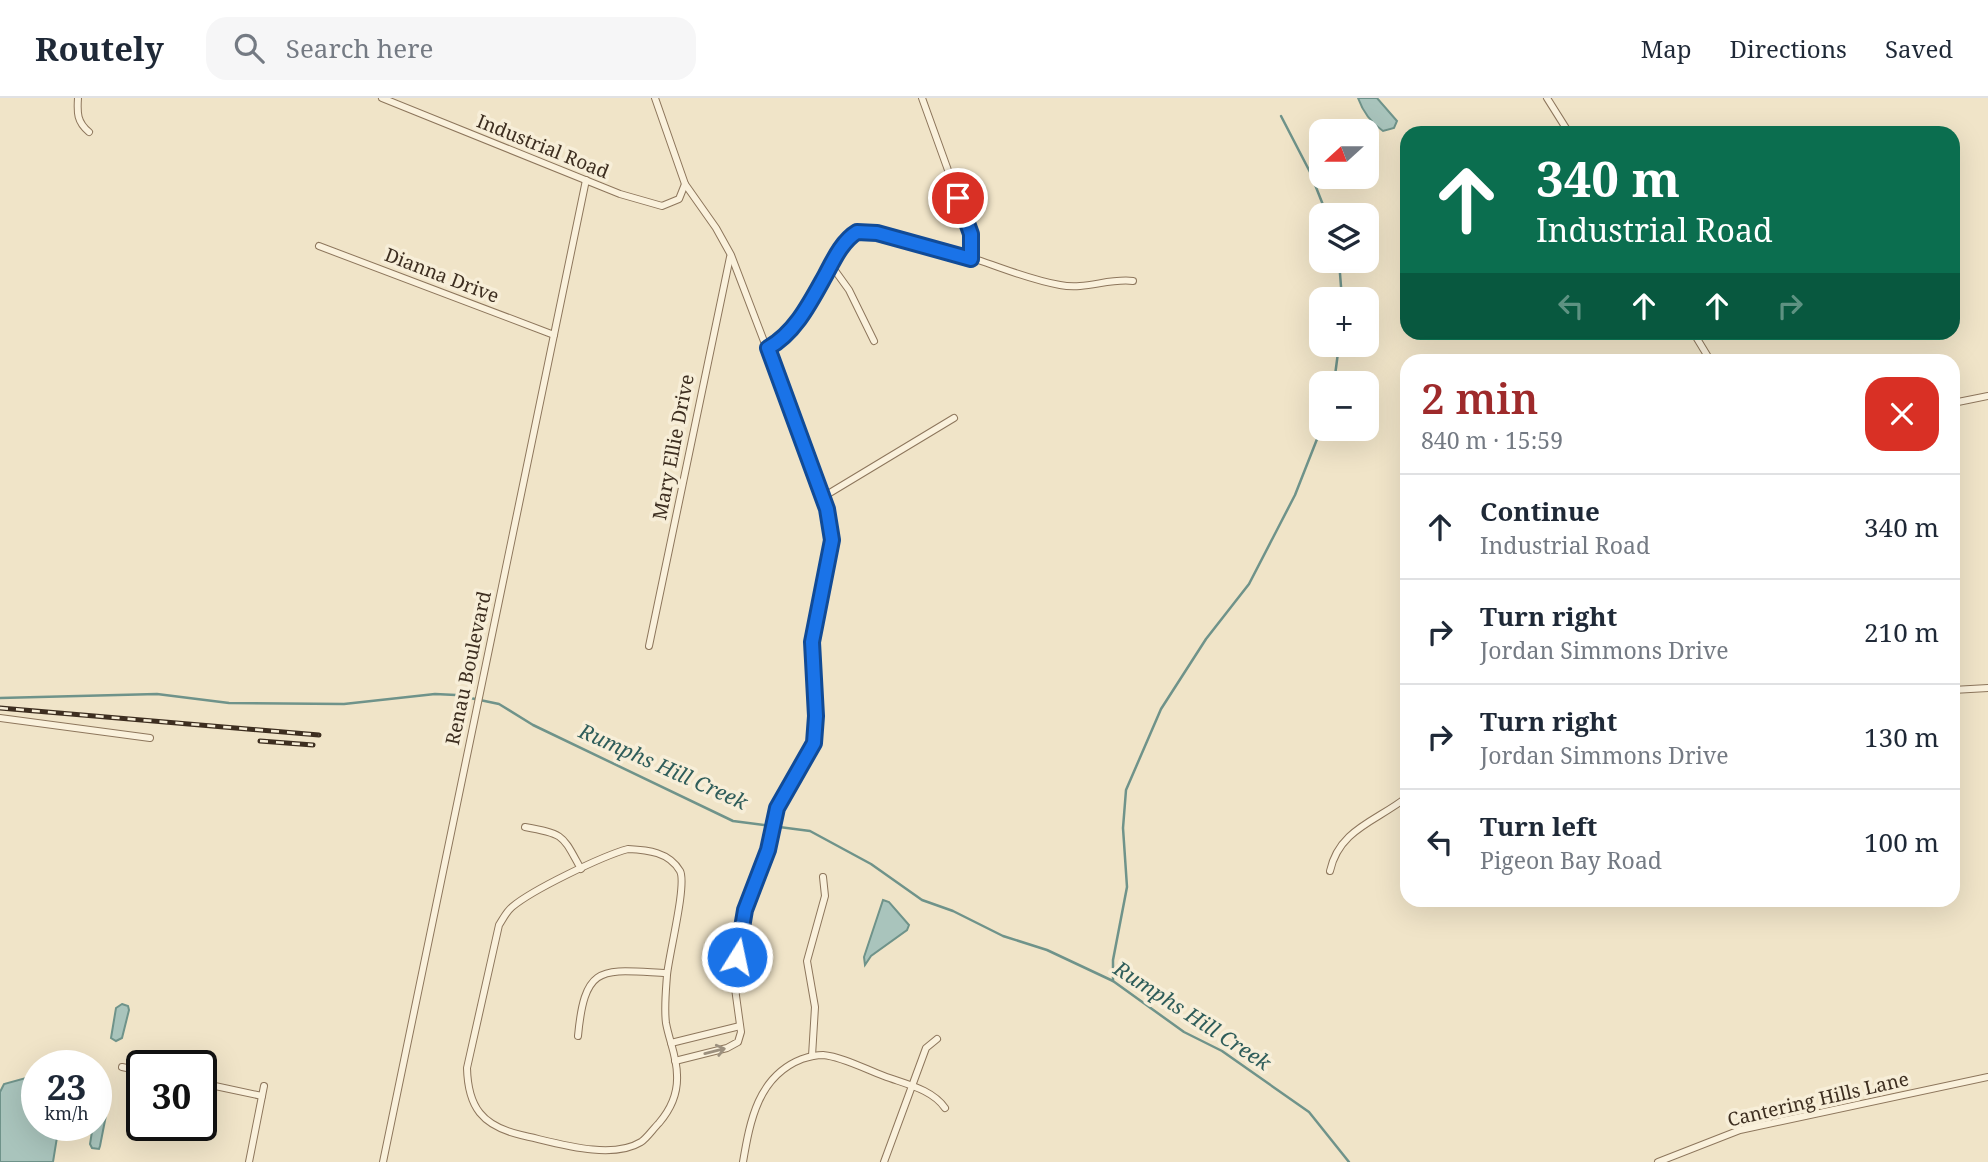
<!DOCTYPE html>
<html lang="en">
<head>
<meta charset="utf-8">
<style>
  :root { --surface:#fff; --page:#f6f6f7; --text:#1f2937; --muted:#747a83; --line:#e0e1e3; --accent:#9e2a2b }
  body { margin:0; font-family:"Noto Serif",serif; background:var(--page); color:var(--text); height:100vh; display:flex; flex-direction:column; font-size:26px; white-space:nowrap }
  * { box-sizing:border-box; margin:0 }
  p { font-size:23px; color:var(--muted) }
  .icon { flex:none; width:38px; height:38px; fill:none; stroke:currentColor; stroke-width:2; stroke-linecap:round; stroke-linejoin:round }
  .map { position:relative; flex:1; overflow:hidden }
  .details { position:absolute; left:1400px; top:256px; width:560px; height:553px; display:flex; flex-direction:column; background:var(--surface); border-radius:21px; box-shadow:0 7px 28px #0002 }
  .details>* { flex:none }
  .guide { position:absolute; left:1400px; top:28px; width:560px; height:214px; border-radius:21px; box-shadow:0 7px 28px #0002; background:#0b6e4f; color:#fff; overflow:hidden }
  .needle { width:46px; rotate:249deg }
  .tools { position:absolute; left:1309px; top:21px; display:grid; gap:14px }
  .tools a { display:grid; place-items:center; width:70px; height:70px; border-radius:14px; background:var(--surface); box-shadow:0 7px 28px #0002; font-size:35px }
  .speed { position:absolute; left:21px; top:952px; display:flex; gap:14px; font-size:35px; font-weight:700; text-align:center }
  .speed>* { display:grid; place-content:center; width:91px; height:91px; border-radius:50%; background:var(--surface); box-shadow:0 7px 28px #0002; line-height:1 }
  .speed small { font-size:18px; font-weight:400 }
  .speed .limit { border:4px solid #111; border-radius:10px; background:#fff; color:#111 }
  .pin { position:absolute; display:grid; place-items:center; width:60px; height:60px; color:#fff; margin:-30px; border:4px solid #fff; border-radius:50%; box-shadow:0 2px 7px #0007 }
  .me { position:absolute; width:77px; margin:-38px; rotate:10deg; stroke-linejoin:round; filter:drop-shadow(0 0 5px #0008) }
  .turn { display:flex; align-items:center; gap:24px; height:147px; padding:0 21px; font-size:32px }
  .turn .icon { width:91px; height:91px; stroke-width:2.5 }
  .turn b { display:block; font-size:49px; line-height:60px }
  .lanes { display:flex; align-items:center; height:66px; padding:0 21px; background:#0003; justify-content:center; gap:35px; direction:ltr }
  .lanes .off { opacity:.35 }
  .round { display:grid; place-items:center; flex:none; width:74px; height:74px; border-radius:21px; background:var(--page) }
  .headline { display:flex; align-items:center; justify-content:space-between; height:119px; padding:0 21px }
  h1 { font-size:42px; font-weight:600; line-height:52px; color:var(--accent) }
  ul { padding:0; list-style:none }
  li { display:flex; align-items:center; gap:21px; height:105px; padding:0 21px; border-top:2px solid var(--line) }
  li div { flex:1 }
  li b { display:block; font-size:26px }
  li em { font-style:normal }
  header { display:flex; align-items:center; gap:42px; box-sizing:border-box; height:98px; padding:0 35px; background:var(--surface); border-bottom:2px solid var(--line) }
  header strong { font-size:33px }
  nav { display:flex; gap:38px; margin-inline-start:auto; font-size:24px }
  .search { width:490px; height:63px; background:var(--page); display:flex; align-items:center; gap:18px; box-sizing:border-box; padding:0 24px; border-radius:21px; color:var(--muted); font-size:26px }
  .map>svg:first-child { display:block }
</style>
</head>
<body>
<header>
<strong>Routely</strong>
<div class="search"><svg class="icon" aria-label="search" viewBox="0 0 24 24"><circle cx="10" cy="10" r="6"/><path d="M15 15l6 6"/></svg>Search here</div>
<nav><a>Map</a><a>Directions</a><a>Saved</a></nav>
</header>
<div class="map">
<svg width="1988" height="1064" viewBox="0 0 1988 1064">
  <rect width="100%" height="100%" fill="#f0e4c8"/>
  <g fill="#a9c4bc" stroke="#6f938a" stroke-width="2">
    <path d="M1358,0H1377L1397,23L1394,30L1383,33C1371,25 1363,14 1358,0Z"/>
    <path d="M883,802L889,804L909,827L907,832L871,858L865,867L864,859Z"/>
    <path d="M122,906L128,908L129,912L122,940L116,943L111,940L116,910Z"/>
    <path d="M33,978L37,980V1027H59L53,1064H0V994L4,986Z"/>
    <path d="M104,996L109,1002L100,1048L99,1051L92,1050L90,1046L93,1027H96V1001Z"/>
  </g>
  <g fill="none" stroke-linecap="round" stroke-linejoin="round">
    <g stroke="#6f938a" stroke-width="2.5">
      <path d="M1281,18L1310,74L1327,117"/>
      <path d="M1339,163L1342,201"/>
      <path d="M1334,285L1339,247"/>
      <path d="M0,600L157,596L229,605L344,606L435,596L456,597L499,606L533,627L733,723L810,733L871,766L922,802L953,813L1003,838L1047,852L1113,883L1184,934L1222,953L1309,1014L1349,1064"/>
      <path d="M1113,883V862L1127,789L1123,730L1126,692L1161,611L1206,541L1249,486L1295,397L1321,331"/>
    </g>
    <g stroke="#8d765c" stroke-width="8">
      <g id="street">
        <path d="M78,0C77,15 77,24 89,34"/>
        <path d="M382,0L620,96L662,108L679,101L685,86L655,0"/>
        <path d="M922,0L971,136V161"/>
        <path d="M1547,0L1569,35"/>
        <path d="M319,148L554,237"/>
        <path d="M831,167L849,192L874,243"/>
        <path d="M1693,234L1710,262"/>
        <path d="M768,250L783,241L793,230C807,208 841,139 863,133C902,140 940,150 978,162C1005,171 1031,182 1060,187C1086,192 1108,180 1133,183"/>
        <path d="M1953,305L1988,298"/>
        <path d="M823,399L954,320"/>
        <path d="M649,548L730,159"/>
        <path d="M1953,592L1988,590"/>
        <path d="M0,620L150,640"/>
        <path d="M525,729C565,736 562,737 581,771"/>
        <path d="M628,751C648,752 669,754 680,773C687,786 669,856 667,877C666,892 664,910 666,925C669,942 677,959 677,977C678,996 671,1011 659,1025C653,1031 647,1040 641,1044C610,1063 554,1044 521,1037C482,1028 468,1009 467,970L499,827C503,821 506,814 512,809C532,792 602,758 628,751Z"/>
        <path d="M1330,773C1339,731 1377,723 1407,699"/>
        <path d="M578,938C585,864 602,872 667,875"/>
        <path d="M671,945L740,928"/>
        <path d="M812,958L815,909L807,863L825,798L823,779"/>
        <path d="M675,963L727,950L738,944L741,934L734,883L745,812L768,752L777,710L814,645L816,618L812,544L832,442L827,411L817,382L731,157L716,130L685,86"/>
        <path d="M122,969L142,973"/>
        <path d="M201,985L262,998"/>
        <path d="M249,1064L264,988"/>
        <path d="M383,1064L586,82"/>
        <path d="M743,1064C750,1023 758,978 802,961C808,959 815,957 823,957C843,959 865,971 884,978C905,986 932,991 945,1010"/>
        <path d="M884,1064L926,950L937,941"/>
        <path d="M1658,1064L1740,1032L1988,979"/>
      </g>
    </g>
    <use href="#street" stroke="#faf1dc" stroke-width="6"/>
    <g stroke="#3d2e20" stroke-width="5">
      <g id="rail">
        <path d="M0,610L319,637"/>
        <path d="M260,643L313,647"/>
      </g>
    </g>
    <use href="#rail" stroke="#f7eed8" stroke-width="2.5" stroke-dasharray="8" stroke-linecap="butt"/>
  </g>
  <defs><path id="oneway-shaft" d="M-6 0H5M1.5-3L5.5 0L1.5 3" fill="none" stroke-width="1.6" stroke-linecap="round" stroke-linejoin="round" transform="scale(1.75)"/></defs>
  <use stroke="#9c907e" href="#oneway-shaft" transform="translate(715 953) rotate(-14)"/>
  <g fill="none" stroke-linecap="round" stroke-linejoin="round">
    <g stroke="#114b97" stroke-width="18">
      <path id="route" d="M737,859L745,812L768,752L777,710L814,645L816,618L812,544L832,442L827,411L768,250C795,235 810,205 825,178C833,163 842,143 857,134L877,135L971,161V136L958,100"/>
    </g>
    <use href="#route" stroke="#1a73e8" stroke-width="12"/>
  </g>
  <g text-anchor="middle" stroke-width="7" stroke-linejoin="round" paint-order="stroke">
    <g font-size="19" fill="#3d2e20" stroke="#f7eed8">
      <text transform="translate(543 48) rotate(22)" y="7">Industrial Road</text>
      <text transform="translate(442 177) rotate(21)" y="7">Dianna Drive</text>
      <text transform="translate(673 349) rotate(-79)" y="7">Mary Ellie Drive</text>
      <text transform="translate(468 570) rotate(-78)" y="7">Renau Boulevard</text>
      <text transform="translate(1818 1001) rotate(-13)" y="7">Cantering Hills Lane</text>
    </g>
    <g font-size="21" font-style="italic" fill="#2f5d5a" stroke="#f7eed8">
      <text transform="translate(663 669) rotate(24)" y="7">Rumphs Hill Creek</text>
      <text transform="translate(1192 918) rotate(33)" y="7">Rumphs Hill Creek</text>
    </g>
  </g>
</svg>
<div class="tools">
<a><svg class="needle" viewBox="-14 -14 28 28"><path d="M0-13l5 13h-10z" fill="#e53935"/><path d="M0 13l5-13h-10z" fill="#747a83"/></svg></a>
<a><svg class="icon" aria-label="layers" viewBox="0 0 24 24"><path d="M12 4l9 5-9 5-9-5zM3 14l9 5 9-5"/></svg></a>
<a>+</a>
<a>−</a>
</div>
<div class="speed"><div>23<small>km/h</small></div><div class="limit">30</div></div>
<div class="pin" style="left:958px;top:100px;background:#d93025"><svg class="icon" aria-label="arrive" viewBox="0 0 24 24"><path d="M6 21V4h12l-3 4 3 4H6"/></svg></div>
<svg class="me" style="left:737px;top:859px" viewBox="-20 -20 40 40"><circle r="17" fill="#1a73e8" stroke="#fff" stroke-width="3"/><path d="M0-11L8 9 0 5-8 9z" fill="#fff"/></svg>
<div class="guide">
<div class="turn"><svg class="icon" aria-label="ahead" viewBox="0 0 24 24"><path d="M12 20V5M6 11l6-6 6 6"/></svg><div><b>340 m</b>Industrial Road</div></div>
<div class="lanes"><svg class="icon off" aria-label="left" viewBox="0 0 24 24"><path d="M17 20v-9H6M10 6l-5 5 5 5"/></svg><svg class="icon" aria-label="ahead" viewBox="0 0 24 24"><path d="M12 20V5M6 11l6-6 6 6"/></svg><svg class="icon" aria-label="ahead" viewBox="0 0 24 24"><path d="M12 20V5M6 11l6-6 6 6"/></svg><svg class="icon off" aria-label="right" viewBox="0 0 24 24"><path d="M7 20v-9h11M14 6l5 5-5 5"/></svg></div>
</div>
<section class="details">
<div class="headline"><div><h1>2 min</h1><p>840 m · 15:59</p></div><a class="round" style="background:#d93025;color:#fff"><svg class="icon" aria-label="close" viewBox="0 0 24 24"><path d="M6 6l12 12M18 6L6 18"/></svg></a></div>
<ul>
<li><svg class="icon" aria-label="ahead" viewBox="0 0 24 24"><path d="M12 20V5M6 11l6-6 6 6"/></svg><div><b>Continue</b><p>Industrial Road</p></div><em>340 m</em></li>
<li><svg class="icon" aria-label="right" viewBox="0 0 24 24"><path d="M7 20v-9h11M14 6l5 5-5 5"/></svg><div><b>Turn right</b><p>Jordan Simmons Drive</p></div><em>210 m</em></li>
<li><svg class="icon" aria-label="right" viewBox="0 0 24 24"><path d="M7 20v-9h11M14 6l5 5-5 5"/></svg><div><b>Turn right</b><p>Jordan Simmons Drive</p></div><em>130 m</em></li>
<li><svg class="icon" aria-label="left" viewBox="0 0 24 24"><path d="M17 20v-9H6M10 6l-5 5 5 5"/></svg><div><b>Turn left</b><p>Pigeon Bay Road</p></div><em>100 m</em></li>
</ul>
</section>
</div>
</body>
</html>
